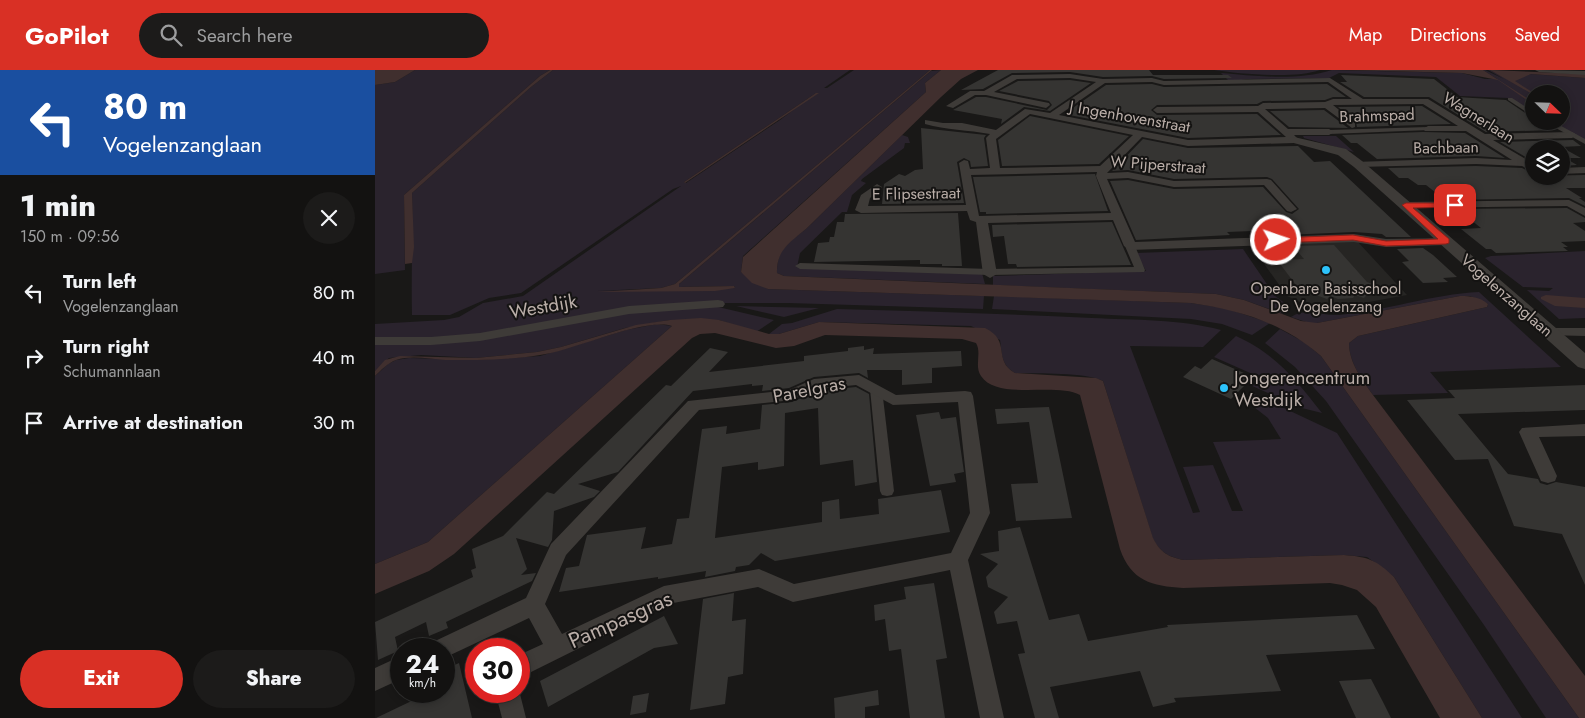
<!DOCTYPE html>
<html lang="en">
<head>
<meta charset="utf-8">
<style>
  :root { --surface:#131211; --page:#1c1b1a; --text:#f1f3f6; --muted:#9d9e9f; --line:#323231; --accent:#d93025 }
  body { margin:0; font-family:Jost,sans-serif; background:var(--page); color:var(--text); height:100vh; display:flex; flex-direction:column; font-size:19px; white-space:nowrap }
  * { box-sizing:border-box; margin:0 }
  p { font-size:16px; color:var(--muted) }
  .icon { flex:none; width:28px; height:28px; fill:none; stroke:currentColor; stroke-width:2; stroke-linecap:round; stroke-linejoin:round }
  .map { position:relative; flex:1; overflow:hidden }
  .panel { display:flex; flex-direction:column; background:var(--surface); width:375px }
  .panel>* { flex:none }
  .banner { background:#1a4fa0; color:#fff; overflow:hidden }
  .needle { width:32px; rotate:113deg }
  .fabs { position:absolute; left:1150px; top:15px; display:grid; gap:10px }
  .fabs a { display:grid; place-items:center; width:45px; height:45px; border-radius:50%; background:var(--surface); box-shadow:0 2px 8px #0003,0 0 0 1px var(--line); font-size:25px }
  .speed { position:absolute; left:15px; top:568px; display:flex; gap:10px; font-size:25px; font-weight:700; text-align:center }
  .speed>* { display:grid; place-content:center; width:65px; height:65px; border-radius:50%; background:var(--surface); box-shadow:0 2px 8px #0003,0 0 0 1px var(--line); line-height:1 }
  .speed small { font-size:12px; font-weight:400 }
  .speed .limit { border:8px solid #d22; background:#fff; color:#111 }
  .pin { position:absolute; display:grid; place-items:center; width:42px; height:42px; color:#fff; margin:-21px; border-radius:10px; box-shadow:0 2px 8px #0006 }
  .me { position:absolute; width:55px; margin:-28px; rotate:87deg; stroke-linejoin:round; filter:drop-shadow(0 0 4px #0008) }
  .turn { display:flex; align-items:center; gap:18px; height:105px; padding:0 20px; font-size:22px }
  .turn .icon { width:65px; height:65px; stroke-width:2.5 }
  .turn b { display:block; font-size:35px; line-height:42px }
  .round { display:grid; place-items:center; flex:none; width:52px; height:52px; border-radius:26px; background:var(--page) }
  .summary { display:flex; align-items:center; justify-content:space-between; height:85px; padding:0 20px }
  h1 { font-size:30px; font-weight:800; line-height:38px }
  .cta { display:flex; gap:10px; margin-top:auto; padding:10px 20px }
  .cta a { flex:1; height:58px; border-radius:30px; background:var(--accent); color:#fff; font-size:20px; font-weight:800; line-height:58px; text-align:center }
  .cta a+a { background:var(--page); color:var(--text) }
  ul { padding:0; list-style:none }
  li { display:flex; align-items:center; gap:15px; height:65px; padding:0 20px }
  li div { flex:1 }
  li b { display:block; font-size:19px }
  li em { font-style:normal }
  header { display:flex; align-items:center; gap:30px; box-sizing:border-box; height:70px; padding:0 25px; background:var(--accent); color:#fff }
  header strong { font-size:24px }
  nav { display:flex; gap:28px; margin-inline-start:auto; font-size:18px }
  .search { width:350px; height:45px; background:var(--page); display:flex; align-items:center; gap:12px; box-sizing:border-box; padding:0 18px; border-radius:28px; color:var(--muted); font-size:19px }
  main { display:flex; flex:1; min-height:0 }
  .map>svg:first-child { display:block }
</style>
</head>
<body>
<header>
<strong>GoPilot</strong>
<div class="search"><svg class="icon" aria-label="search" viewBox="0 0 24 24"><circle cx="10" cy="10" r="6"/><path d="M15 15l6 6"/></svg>Search here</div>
<nav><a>Map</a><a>Directions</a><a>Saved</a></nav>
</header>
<main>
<section class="panel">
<div class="banner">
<div class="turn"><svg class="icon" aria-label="left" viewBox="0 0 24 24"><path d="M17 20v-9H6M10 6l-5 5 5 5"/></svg><div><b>80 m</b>Vogelenzanglaan</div></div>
</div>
<div class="summary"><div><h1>1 min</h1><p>150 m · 09:56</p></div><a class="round"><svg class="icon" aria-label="close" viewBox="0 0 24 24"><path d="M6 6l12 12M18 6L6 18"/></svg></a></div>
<ul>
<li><svg class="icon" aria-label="left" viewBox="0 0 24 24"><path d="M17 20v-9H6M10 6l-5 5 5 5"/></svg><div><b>Turn left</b><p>Vogelenzanglaan</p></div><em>80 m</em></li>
<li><svg class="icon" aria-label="right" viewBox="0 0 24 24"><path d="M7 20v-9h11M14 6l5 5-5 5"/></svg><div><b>Turn right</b><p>Schumannlaan</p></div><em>40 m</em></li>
<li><svg class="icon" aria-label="arrive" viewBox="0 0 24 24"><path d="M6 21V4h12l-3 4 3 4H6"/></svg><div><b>Arrive at destination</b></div><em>30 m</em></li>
</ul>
<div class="cta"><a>Exit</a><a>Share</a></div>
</section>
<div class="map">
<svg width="1210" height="648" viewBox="0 0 1210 648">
  <rect width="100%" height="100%" fill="#191817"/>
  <path fill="#262523" d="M982,171L1032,225L961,238L931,235L912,226L875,174Z"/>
  <g fill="#2a232d" fill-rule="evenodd">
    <path d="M40,0H175L165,6L29,125L30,200L0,204V15L20,12Z"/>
    <path d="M178,0H475L449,18H452L479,0H555L300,214L286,218L222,221L360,218L359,216L304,217V214L556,1L566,0L550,13L551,22L368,186L366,202L393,219L609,226L608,239L413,233H334L82,267L0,269V254L69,250L84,247L108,233L148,226L306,116L298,119L146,223L114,228L75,245H37C36,204 38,164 37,123L156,17ZM441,23L405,50L311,113L309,112Z"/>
    <path d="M839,0H945C921,9 865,4 839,0Z"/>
    <path d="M957,0L1087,3L1110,9H1122L1108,0H1110L1129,9L1113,0H1115L1134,10L1156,4L1210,8V72L1173,51H1186V24H1159V44L1133,28L1085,26L1061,7L964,3L954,8L872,9L855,12L846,3C882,6 922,11 957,0Z"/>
    <path d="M527,65L533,67L535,73H530L529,78L487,109L486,111L491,113L477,125L472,142H467L425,183L422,197L607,203L610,214L409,206L402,203C401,180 414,172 431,159Z"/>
    <path d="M928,66H961L979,82L929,68Z"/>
    <path d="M868,179L900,226L914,236L915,240L908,244L869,230L841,224L618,215V206L771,201L761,183Z"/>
    <path d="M1210,181V248L1184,249L1152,220L1174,221L1178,218L1148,217L1110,188L1116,186Z"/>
    <path d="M1104,222L1186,297L1055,302L1073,323L998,325C987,309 974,293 974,273L983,266L1112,237L1113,234L1095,226H1085L942,253H934L916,247C930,237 948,246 964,245C1011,241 1057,224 1104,222Z"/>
    <path d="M619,226L816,233L850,238L895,253L877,265L847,254L816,249L617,239Z"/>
    <path d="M339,236L399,250L381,262L344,250H295L250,258L186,277L162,282L101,288L46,285L14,288L0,301V273H54L255,242Z"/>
    <path d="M361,236L444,238L409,247Z"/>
    <path d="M462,239C547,241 632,244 717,248C760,250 805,249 846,260L828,277L755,276L818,443L825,442L808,397L838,395L857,441H868L838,372L906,369L893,348L870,330L879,324L962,363L1147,648H1107L1019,507L992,487L969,485L809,490C793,487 785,482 778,469L728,311C710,302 662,304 640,303C626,295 627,284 625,270L596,256L444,252L404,264H394L407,254L417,253Z"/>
    <path d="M282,254L297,256L53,472L0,494V306L13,294L21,290L34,288L99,290L165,286L251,260Z"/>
    <path d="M905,259L929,272L946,286L1204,648H1171L1109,555L951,331L920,297L890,273Z"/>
    <path d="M861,266C901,284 921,310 947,343L927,338L875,315L882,306L839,287Z"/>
  </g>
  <g fill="#402f2e">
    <path d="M0,0H40L20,12L0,15Z"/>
    <path d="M175,0H178L156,17L37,123L39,177L37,193L30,194L29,125L165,6Z"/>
    <path d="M555,0H557L304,214V217L359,216L360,218L340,221L222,222L286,218L300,214Z"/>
    <path d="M566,0H603L586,9L566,27L431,159C415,172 401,181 402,203L409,206L841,224L869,230L926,251L942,253L1085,226C1096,226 1105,227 1113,234L1112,237L983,266L974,273C974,293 987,309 998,325L1210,606V648H1204L946,286C908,253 865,240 816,233L393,219L377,213L366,202L368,187L551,22L550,13Z"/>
    <path d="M970,0H1108L1155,30L1159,35L1123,10L1087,3Z"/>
    <path d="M1115,0L1210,4V8L1156,4L1140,11L1160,24L1159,25Z"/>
    <path d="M441,23H444L310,113L309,112Z"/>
    <path d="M1171,225L1210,228V238L1180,236L1166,229V227Z"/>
    <path d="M326,248L344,250L394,264H404L444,252L610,258C637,271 617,290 640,303L721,308L728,311L778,468C785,482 793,487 809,490L969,485C994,487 1001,490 1019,507L1107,648H1065L1001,537L982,520L967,515L955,513L808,518C777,516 756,511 745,479L705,325C681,312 622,331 606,306C599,296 607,283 601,273L587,269L450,265L419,276L401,278L340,263L325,264L317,268L79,484L54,501L0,524V494L53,472L297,256C269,247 198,281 165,285C134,290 101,290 70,290C55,289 36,285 21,290C13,293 6,300 0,306V301L10,290L25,286L101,288L162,282L186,277L261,255L295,250Z"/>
  </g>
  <g fill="#353432">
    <path d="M623,0H774L778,5H853L857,8L789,9L777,6L728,7L695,2L637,3L608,19L586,20Z"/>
    <path d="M966,5L1059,9L1082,27L1131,30L1159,49V51H1166L1181,60L1111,62L1054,27H989L965,12H972Z"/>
    <path d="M695,10L716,13L675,41L649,37L626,54L627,49L578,40L601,27H611L672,40L677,35L674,31L624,21L643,11Z"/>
    <path d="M777,14L789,17L952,14L971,27H958L950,30L888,31L882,34L782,35L776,40L782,45L882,44L906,65L813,68L689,44L731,15Z"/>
    <path d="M1047,36L1076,54L982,57L981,52L963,37Z"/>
    <path d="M949,40L973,58L914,57L895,41Z"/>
    <path d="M655,46L754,66L724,94L627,96L623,70Z"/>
    <path d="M546,58L611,65L609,68L613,96L596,97L595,91L589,88L582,92L589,133L507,134L509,114L524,104L530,106L540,100L548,99Z"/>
    <path d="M1048,62L1090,63L1130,88L1101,86L1002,89L982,73H976L967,65Z"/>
    <path d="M768,69L813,78L923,76L939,92L955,91L1036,167H1011L1007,164L979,162L909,165L906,160L852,162L855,165L761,170L735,111L753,110L799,119L888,117L911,142L917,144L924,139L897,109L892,107L799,109L753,100L737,101Z"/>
    <path d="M1198,70L1206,76L1186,77L1206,88H1190L1202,95L1186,96V79H1159V92L1125,72Z"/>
    <path d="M1101,96L1147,98L1159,104V106L1210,105V118H1191L1207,128H1204L1210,132V136L1194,128L1070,130L1051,115H1043L1033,108H1024L1013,98Z"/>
    <path d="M720,104L733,141L611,144V142H605L598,107Z"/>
    <path d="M1192,138L1210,148V152L1198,153L1210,161V171L1186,172L1193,177H1188L1193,181L1121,183L1116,179H1111L1086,159L1106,158L1082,139Z"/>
    <path d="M583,143L587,196H567V194H545V190L439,192L443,173L454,172L455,167H459L462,152H469L470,144Z"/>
    <path d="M737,152L756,195L642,197L641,194H633L629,166L618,167L617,155Z"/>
    <path d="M959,175L992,212L1001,215L989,228L980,225L978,228L963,229L955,226L952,229L924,219L902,190L929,189L918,176Z"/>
    <path d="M1048,178L1058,185L1082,207L1068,208L1073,212L1048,213L1027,192L1034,191L1022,179Z"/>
    <path d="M489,276V280L499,278L498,284L586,281L587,296L557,298V313L527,315V300H492L493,308L484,303L439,307L414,318L387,321L388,315L377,316V314L318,321L243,402L203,414L225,421L219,427L179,441L177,470L173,477L141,468L152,499L146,505L161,503L157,511L71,552L73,558L54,566L51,552L20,567L23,581L3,590L0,552L98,507L96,500L101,498L97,479L128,466L172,422L179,424L291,315L296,316L335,278L353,282L334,302L429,291V286L473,281V278Z"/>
    <path d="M837,289L878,307L856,329L808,307L820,296L826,299Z"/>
    <path d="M1210,315V340L1083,344L1133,404L1163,409L1165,413L1172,415L1181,412L1210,417V515L1187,464L1139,456L1113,389L1080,390L1032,330L1080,328L1073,320Z"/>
    <path d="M481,317L494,324L502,412L480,416L478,390L445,395L443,338L410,343L409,396L383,400V392L347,397L340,468L447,452V432L464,429L465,449L504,444L503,429L566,420L575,462L400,491L386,483L374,495L361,497L360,501L330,507L331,501L283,509V507L184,522L191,498L204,496L212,465L271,457L266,479L297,474L302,449L314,448L327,359L352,356L351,364L385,359L387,335L417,332L442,321Z"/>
    <path d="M674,337L697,448L641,451L636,414L663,413L654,352L622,354L620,339Z"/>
    <path d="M564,342L566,349L581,347L589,402L579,404L581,412L555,416L541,345Z"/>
    <path d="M645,457L674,550L704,544L713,571L793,557L792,555L982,545L1000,579L891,585L906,621L799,628L801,632L778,637L765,601L675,617L684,648H660L643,584L650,583L642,551L622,554L619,542L633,527L613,517L611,507L623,494L605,484L624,481L623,461Z"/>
    <path d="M559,513L572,588L561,590L570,648H535L526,579L514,581L510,549L500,551L499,535L531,529L529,517Z"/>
    <path d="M359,523L357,551L371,549L368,604L353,607L350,634L315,640L328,529Z"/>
    <path d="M289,546L303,574L279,578L173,637L165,611Z"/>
    <path d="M84,593L97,648H1L49,625L48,621H69V600Z"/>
    <path d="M996,609L1008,632L1016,648H981L964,611Z"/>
    <path d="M503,620L504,635L490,637V648H460L459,628Z"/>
    <path d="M274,623L271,642L255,645L258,626Z"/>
  </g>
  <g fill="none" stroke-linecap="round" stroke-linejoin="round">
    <g fill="#3e3b38" fill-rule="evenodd">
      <path d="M1133,28H1137L1159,42V47L1133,30Z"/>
      <path d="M1168,51H1177L1210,69V74Z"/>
      <path d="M1053,57L1055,58V60L954,64L950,62L954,60Z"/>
      <path d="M755,173L760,176L770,200L769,202L615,205L425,199L420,196L425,193L615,199L759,197L750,176Z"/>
      <path d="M501,315L507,319L519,421L517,425L512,426L507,425L505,421L495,319Z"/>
    </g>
    <g fill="#3e3b38" fill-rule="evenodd">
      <path d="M1160,0L1210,1V5L1164,2Z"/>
      <path d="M695,4L728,9L777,8L789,11L955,8L988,29H1053L1110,64L1197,62L1202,65L1197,68L1118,70L1159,94V102L1147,96L1101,94L983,97L979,96V92L1101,88L1137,90L1091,61H1050L1048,59L1053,56H1083L1048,34L958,35L980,53V57L977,58L950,38L890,39L913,59H954L959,62L954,65H919L924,70L919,73L813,76L767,67L732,103L753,102L799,111L892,109L896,110L922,139L916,142L912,141L889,115L799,117L753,108L732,109L760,172L979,164L1011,169L1075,168L1077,171L1075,174L1071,175L1011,177L979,172L755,180L749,176L738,150L613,153L622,204L615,208L608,204L601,152L595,150L592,141L486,143L480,140L486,125L502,114L507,117L495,128L493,136L591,135L584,93L589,90L593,91L595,99L615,98L611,68L615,64C593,60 571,60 550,54V50L568,53H587L621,60L650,39L675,43L721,12L695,8L642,9L619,22L674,33L675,35L671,38L611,25H600L578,38L571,36L595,21H609L637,5ZM777,12L789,15L953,12L977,29H958L950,32L888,33L883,36L782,37L778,40L782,43L883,42L911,67L813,70L684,45L730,13ZM655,44L758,65L725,96L625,98L621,69ZM722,102L721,106L736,143L604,146L596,105Z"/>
      <path d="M1210,97V103L1186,104V98Z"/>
      <path d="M1194,130L1210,138V146L1192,136L1031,138L1025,135L1031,132Z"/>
      <path d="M343,230L348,231L350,234L348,237L254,244L105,271L56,275H0V267H56L105,263L254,236Z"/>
      <path d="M1175,258H1210V266L1170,265L1168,262L1170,259Z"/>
      <path d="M484,305L521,325L590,321L596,322L598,326L615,443L593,490L629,648H605L575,500L418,532L383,517L293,534L144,608V585L168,574L154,548L69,588V579H55L58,572L151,528L176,474L313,331L414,320L439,309ZM481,315L518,335L583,332L595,443L576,483L419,514L384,499L289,516L187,564L170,534L191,485L324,340L417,330L442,319Z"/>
      <path d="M1210,354V366L1164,367L1182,406L1180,411L1173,413L1166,411L1144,362L1147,358Z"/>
      <path d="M26,586V609L0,621V598Z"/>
      <path d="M144,620L151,648H127L120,621Z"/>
    </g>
    <path fill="#3e3b38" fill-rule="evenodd" d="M919,67L971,79L987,91L1210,283V299L1203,297L979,97L963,85L915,72L913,70L915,68Z"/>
  </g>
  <path fill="#d93025" stroke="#8d1f18" d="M1083,133V136L1080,137L1038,138L1074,169V173L1071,174L1011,176L978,170L901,173L897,170L901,168L978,165L1011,171L1063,169L1027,135L1031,133Z"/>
  <g fill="#2dc3fb" stroke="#141312" stroke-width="2">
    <circle cx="951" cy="200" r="5"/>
    <circle cx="849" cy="318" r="5"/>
  </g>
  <g text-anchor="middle" stroke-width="4" stroke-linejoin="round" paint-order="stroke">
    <g font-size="16" fill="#baaea8" stroke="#141312">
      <text transform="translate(1002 45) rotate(-2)" y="6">Brahmspad</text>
      <text transform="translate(755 46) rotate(10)" y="6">J Ingenhovenstraat</text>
      <text transform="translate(1104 47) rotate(32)" y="6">Wagnerlaan</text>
      <text transform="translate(1071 77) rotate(-1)" y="6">Bachbaan</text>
      <text transform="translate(783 94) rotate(4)" y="6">W Pijperstraat</text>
      <text transform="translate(541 123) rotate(-1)" y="6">E Flipsestraat</text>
      <text transform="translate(1132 225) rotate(41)" y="6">Vogelenzanglaan</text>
    </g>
    <g font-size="16" fill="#baaea8" stroke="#141312">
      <text x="951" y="224">Openbare Basisschool<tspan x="951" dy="18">De Vogelenzang</tspan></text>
    </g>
    <g font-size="19" fill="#baaea8" stroke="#141312">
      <text transform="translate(168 236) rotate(-10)" y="7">Westdijk</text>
      <text transform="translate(434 319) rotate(-11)" y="7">Parelgras</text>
    </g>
    <g font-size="19" fill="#baaea8" stroke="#141312" text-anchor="start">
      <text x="859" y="314">Jongerencentrum<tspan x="859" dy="22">Westdijk</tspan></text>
    </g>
    <g font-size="22" fill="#baaea8" stroke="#141312">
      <text transform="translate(245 549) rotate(-24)" y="8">Pampasgras</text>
    </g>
  </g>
</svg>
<div class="fabs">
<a><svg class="needle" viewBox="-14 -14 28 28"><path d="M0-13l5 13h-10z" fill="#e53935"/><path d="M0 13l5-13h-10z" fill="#9d9e9f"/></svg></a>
<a><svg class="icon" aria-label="layers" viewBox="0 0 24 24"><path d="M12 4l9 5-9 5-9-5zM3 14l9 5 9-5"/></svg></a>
</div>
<div class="speed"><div>24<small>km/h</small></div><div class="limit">30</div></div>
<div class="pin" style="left:1080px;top:135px;background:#d93025"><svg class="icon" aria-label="arrive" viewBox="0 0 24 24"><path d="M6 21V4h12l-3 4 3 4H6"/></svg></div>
<svg class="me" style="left:901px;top:170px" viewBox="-20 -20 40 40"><circle r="17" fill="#d93025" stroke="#fff" stroke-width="3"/><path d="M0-11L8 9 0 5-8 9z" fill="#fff"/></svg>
</div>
</main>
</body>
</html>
